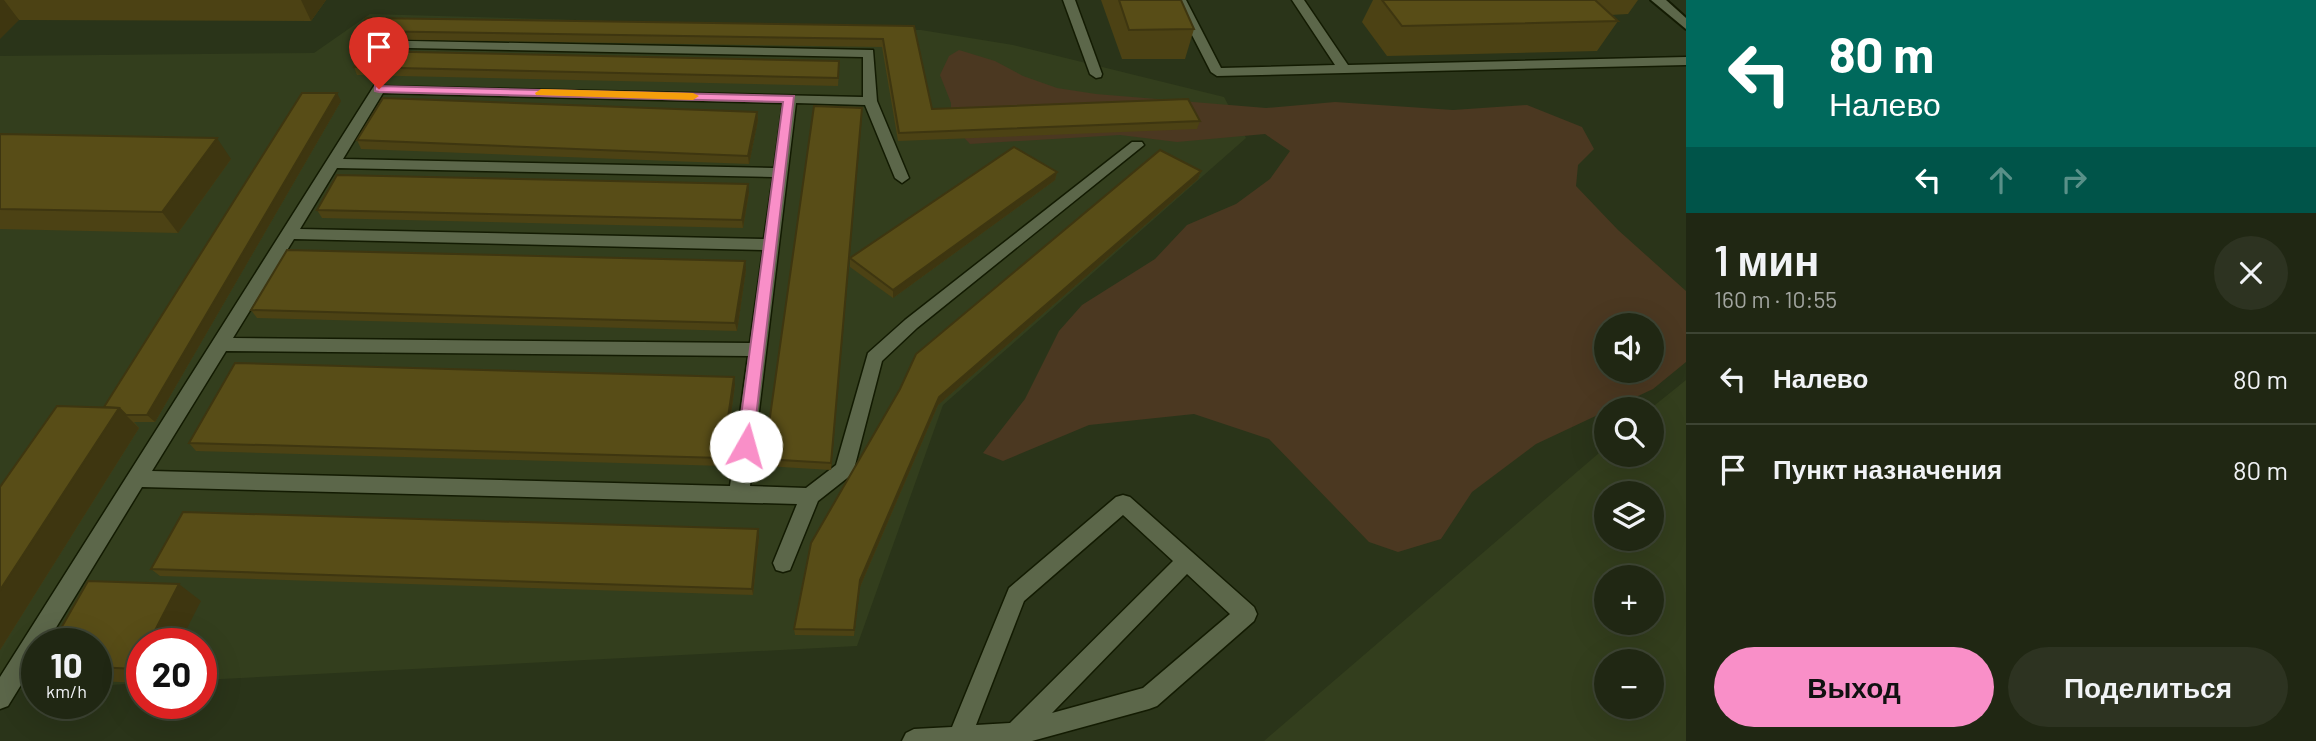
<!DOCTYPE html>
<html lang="ru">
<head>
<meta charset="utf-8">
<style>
  :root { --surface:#202713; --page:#2d3321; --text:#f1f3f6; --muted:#a2a5a0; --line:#3d4433; --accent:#f98fc8 }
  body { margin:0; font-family:Barlow,sans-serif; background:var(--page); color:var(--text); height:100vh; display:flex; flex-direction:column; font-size:26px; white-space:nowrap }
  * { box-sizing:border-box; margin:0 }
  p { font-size:23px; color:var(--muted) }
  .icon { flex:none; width:38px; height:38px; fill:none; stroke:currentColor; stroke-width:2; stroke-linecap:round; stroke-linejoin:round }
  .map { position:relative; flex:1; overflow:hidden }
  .details { display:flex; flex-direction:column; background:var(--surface); width:630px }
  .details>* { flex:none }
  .top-card { background:#00695c; color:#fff; overflow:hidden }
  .buttons { position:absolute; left:1594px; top:313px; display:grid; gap:14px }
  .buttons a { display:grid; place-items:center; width:70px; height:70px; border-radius:50%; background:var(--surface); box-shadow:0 7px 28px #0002,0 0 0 2px var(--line); font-size:35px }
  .speed { position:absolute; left:21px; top:628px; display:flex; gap:14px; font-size:35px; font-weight:700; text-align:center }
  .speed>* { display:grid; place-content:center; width:91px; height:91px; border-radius:50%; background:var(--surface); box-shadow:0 7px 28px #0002,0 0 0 2px var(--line); line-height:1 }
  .speed small { font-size:18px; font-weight:400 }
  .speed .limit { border:10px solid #d22; background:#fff; color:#111 }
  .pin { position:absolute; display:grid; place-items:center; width:60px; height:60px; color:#fff; margin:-72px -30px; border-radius:50% 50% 50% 0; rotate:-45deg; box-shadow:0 0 7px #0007 }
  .pin .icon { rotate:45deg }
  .me { position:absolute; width:77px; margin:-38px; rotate:7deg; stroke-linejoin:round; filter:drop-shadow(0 0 5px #0008) }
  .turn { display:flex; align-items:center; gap:24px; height:147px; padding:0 28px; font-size:32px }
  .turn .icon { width:91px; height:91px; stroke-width:2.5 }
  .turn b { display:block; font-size:49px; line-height:60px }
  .lanes { display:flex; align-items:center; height:66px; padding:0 28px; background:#0003; justify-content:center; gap:35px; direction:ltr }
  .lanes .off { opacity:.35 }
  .round { display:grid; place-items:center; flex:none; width:74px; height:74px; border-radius:37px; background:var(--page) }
  .head { display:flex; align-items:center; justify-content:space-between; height:119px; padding:0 28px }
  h1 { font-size:42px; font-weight:600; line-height:52px }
  .action { display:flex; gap:14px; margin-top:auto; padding:14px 28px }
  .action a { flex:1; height:80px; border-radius:42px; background:var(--accent); color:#111; font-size:28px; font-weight:600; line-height:80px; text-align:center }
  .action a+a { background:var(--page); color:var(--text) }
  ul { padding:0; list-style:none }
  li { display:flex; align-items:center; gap:21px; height:91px; padding:0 28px; border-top:2px solid var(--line) }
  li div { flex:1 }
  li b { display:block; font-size:26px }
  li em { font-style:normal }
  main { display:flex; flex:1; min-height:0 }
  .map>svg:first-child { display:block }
</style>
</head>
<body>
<main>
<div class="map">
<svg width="1686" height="741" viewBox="0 0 1686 741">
  <rect width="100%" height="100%" fill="#2a3419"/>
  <g fill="#333e1d" fill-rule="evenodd">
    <path d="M370,14L921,30L1013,45L1224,97L1246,138L943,405L857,646L201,680V644H142V683L96,686V644H37V689L0,691V56L314,53Z"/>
    <path d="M1686,380V741H1264L1606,447V455H1652L1650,409ZM1606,494H1652V539H1606ZM1606,578H1652V623H1606ZM1606,662H1652V707H1606Z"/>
  </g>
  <path fill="#4b3821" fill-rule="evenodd" d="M959,50L995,61L1023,76L1057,88L1096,94L1266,108L1335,102L1453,110L1527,105L1582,127L1594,149L1578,165L1576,186L1618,230L1686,291V362L1653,389L1536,444L1472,492L1441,539L1398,552L1369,542L1269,439L1194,414L1089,425L1003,461L983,453L1025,399L1059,331L1082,305L1155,259L1187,225L1236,204L1270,179L1290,151L1265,134L1177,142L1120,135L970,144L951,124V103L940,75L949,56ZM1606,326H1652V371H1606Z"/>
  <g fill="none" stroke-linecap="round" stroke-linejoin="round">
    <g stroke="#131b02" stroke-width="3">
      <g id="service">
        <path d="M1063,0H1075L1102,74L1101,77L1096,78L1090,74Z"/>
        <path d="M1174,0H1186L1221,68L1335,65L1292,0H1304L1348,65L1686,57V65L1217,76L1211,72Z"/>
        <path d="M362,40L873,50L877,101L909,178L902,183L895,178L865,105L796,103L750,486L806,488L836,465L868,353L905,320L1132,142H1142L1144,145L917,328L882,361L854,469L851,475L818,501L790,570L783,572L776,570L773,563L797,504L142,487L46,644H37V659L8,706L0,709V677L374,86L863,97V57L358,47V41ZM383,93L783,103L774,168L343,159ZM337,168L773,177L764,239L300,229ZM294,239L763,250L750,343L233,338ZM226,351L748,356L730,486L152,471Z"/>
        <path d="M1123,495L1130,497L1254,607L1257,614L1254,621L1157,706L1149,709L1032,741H902L906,733L914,729L952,727L1009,588L1116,497ZM1123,515L1173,561L1010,723L976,725L1024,601ZM1187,574L1230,614L1143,688L1052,713Z"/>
      </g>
    </g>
    <g stroke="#131b02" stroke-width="4">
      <path id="minor" d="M1651,0H1666L1686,18V29Z"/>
    </g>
    <use href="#service" fill="#5c674a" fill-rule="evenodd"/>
    <use href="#minor" fill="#5c674a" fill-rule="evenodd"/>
  </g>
  <g fill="#4c4214">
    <path d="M0,0H326L311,21L19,20Z"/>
    <path d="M1101,0H1181L1194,29L1185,59H1122Z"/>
    <path d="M1373,0H1638L1628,14L1610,15L1618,21L1597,51L1387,56L1362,22Z"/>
    <path d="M914,26L932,109L1200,121L1197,129L898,141L882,47L364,39L360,31Z"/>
    <path d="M354,67L839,69L838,86L357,75Z"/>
    <path d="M341,101L155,422H134L139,428L0,650V487L104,407Z"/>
    <path d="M862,108L831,470L765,466L764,459Z"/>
    <path d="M757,112L758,120L749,164L361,149L357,140Z"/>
    <path d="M0,134L231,159L178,233L0,229Z"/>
    <path d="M1201,171L1198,179L938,405L860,587L854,636L795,635L794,629L900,389Z"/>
    <path d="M1057,172L1055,180L893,298L850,267V258Z"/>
    <path d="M749,192L743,228L322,218L317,210Z"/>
    <path d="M746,270L737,331L257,318L251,310Z"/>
    <path d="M735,385L724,466L196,451L189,443Z"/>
    <path d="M759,537L753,595L160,576L151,569Z"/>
    <path d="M201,601L142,644V683L96,681V644Z"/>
  </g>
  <g fill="#3e3610">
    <path d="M0,0H4L19,20L0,39Z"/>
    <path d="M301,0H326L311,21Z"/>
    <path d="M337,93L341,101L155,422L147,415Z"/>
    <path d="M862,108V117L831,470V463Z"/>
    <path d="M757,112L758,120L749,164L748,156Z"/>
    <path d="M217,138L231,159L178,233L162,212Z"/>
    <path d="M1201,171L1198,179L938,405L860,587L854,636L860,580L939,397Z"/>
    <path d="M1057,172L1055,180L893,298V290Z"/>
    <path d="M748,184L749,192L743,228L742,220Z"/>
    <path d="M745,261L746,270L737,331L735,323Z"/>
    <path d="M734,377L735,385L724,466L722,458Z"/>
    <path d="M119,408L139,428L0,650V590Z"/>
    <path d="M758,529L759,537L753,595L752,589Z"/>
    <path d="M179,584L201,601L179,644H148Z"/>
    <path d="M142,657V672L136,669Z"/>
  </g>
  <g fill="#584d17" stroke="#3e3610" stroke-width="2">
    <path d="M1119,0H1181L1194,29L1129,30Z"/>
    <path d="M1382,0H1595L1618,21L1402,26Z"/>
    <path d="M366,18L914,26L932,109L1188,99L1200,121L899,133L883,39L360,31Z"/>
    <path d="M364,51L839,61L838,78L354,67Z"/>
    <path d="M302,93H337L147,415H126L119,408L104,407Z"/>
    <path d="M383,98L757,112L748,156L357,140Z"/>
    <path d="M814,106L862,108L831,463L764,459Z"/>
    <path d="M0,134L217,138L162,212L0,209Z"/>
    <path d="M1014,147L1057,172L893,290L850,258Z"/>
    <path d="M1160,150L1201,171L939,397L860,580L854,630L794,629L811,543L900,389L916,354Z"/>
    <path d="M337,175L748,184L742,220L317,210Z"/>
    <path d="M287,250L745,261L735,323L251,310Z"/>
    <path d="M235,363L734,377L722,458L189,443Z"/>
    <path d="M57,406L119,408L0,590V487Z"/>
    <path d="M183,512L758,529L752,589L151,569Z"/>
    <path d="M88,581L179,584L148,644H142V657L136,669L96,667V644H52Z"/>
  </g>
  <path fill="#f98fc8" stroke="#a25d82" stroke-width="2" d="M375,86L794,96L752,451L746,453L737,446L783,102L379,92L375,91Z"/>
  <path fill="#f59e0b" d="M541,89L693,93L699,96L693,100L536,95L535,93Z"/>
</svg>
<div class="buttons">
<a><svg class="icon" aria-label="sound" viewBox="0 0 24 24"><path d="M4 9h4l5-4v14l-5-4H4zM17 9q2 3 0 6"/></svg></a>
<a><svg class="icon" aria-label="search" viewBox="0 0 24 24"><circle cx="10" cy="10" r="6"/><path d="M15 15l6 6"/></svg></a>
<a><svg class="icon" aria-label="layers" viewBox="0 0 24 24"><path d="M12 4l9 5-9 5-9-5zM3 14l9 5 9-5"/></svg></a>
<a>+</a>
<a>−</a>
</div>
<div class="speed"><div>10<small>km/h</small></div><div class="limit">20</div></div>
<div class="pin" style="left:379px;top:89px;background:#d93025"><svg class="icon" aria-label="arrive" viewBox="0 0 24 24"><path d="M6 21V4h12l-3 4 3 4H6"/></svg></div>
<svg class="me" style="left:746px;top:446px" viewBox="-20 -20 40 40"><circle r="19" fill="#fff"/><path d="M0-13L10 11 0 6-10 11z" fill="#f98fc8"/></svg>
</div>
<section class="details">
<div class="top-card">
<div class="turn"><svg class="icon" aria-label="left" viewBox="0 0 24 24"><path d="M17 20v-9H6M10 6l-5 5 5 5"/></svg><div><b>80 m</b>Налево</div></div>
<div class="lanes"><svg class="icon" aria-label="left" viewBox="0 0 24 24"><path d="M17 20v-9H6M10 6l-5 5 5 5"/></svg><svg class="icon off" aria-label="ahead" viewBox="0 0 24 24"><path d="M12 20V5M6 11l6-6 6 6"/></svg><svg class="icon off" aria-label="right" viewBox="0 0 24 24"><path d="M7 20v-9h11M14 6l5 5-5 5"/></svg></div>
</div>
<div class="head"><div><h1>1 мин</h1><p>160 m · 10:55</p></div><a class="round"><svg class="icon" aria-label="close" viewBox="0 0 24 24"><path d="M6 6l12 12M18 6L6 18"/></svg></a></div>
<ul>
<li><svg class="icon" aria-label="left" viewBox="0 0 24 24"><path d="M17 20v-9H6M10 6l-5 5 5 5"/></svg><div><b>Налево</b></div><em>80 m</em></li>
<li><svg class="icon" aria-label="arrive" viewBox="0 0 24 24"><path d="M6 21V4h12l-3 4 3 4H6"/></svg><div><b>Пункт назначения</b></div><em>80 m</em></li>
</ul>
<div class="action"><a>Выход</a><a>Поделиться</a></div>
</section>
</main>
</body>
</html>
